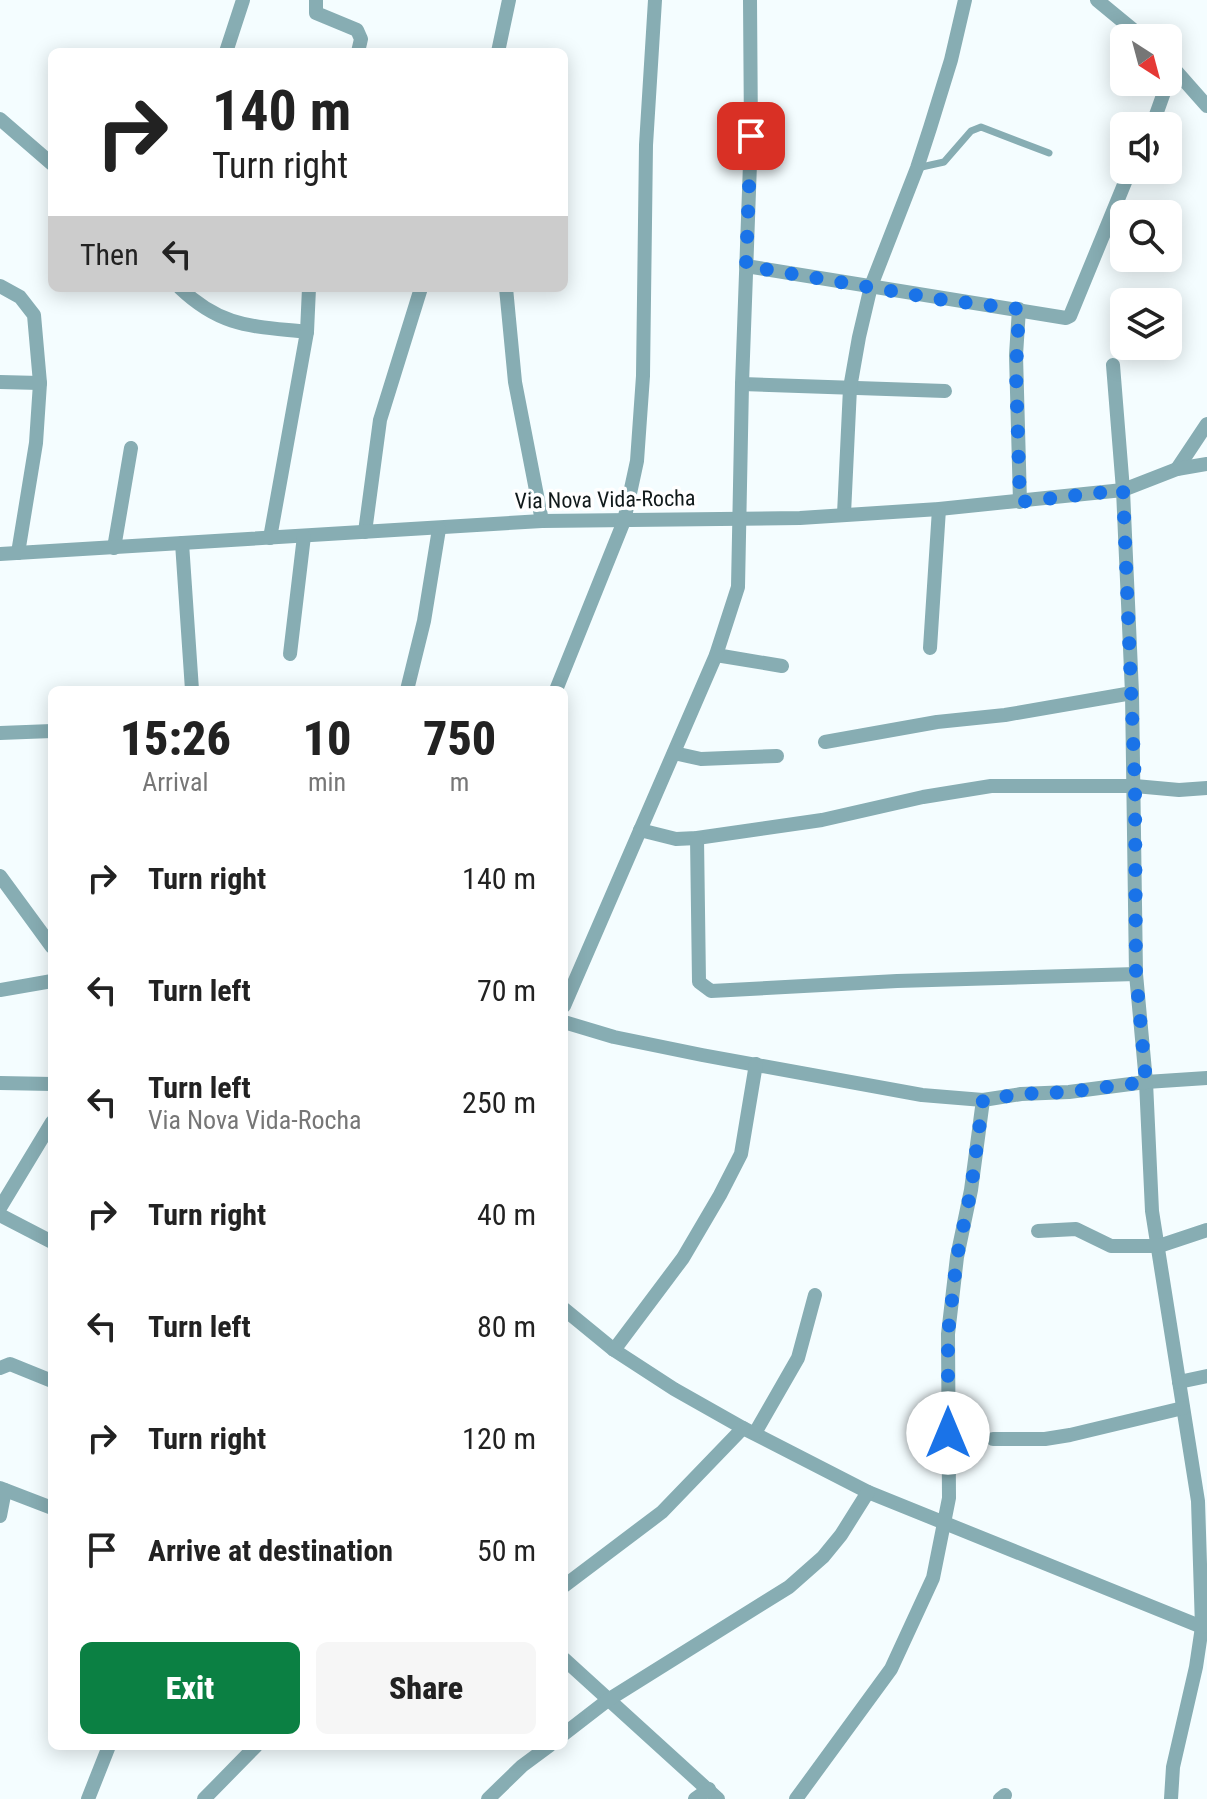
<!DOCTYPE html>
<html lang="en">
<head>
<meta charset="utf-8">
<style>
  :root { --surface:#fff; --page:#f6f6f6; --text:#222; --muted:#767676; --accent:#0b8043 }
  body { margin:0; font-family:"Roboto Condensed",sans-serif; background:var(--page); color:var(--text); height:100vh; display:flex; flex-direction:column; font-size:30px; white-space:nowrap }
  * { box-sizing:border-box; margin:0 }
  p { font-size:26px; color:var(--muted) }
  .icon { flex:none; width:44px; height:44px; fill:none; stroke:currentColor; stroke-width:2; stroke-linecap:round; stroke-linejoin:round }
  .map { position:relative; flex:1; overflow:hidden }
  .drawer { position:absolute; left:48px; top:686px; width:520px; height:1064px; display:flex; flex-direction:column; background:var(--surface); border-radius:12px; box-shadow:0 4px 20px #0003 }
  .drawer>* { flex:none }
  .guide { position:absolute; left:48px; top:48px; width:520px; height:244px; border-radius:12px; box-shadow:0 4px 20px #0003; background:#fff; color:var(--text); overflow:hidden }
  .needle { width:52px; rotate:144deg }
  .fabs { position:absolute; left:1110px; top:24px; display:grid; gap:16px }
  .fabs a { display:grid; place-items:center; width:72px; height:72px; border-radius:12px; background:var(--surface); box-shadow:0 4px 20px #0003; font-size:40px }
  .pin { position:absolute; display:grid; place-items:center; width:68px; height:68px; color:#fff; margin:-34px; border-radius:16px; box-shadow:0 4px 12px #0006 }
  .me { position:absolute; width:88px; margin:-44px; rotate:0deg; stroke-linejoin:round; filter:drop-shadow(0 0 6px #0008) }
  .turn { display:flex; align-items:center; gap:28px; height:168px; padding:0 32px; font-size:36px }
  .turn .icon { width:104px; height:104px; stroke-width:2.5 }
  .turn b { display:block; font-size:56px; line-height:68px }
  .then { display:flex; align-items:center; height:76px; padding:0 32px; background:#0003; gap:16px; font-size:30px }
  .eta { display:flex; justify-content:space-evenly; align-items:center; height:136px; text-align:center }
  .eta b { font-size:48px; font-weight:800; line-height:56px }
  .primary-button { display:flex; gap:16px; margin-top:auto; padding:16px 32px }
  .primary-button a { flex:1; height:92px; border-radius:12px; background:var(--accent); color:#fff; font-size:32px; font-weight:800; line-height:92px; text-align:center }
  .primary-button a+a { background:var(--page); color:var(--text) }
  ul { padding:0; list-style:none }
  li { display:flex; align-items:center; gap:24px; height:112px; padding:0 32px }
  li div { flex:1 }
  li b { display:block; font-size:30px }
  li em { font-style:normal }
  .map>svg:first-child { display:block }
</style>
</head>
<body>
<div class="map">
<svg width="1207" height="1799" viewBox="0 0 1207 1799">
  <rect width="100%" height="100%" fill="#f4fdff"/>
  <g fill="none" stroke-linecap="round" stroke-linejoin="round">
    <path stroke="#87adb3" stroke-width="7" d="M917,168L944,162L971,131L981,127L1049,153"/>
    <g stroke="#87adb3" stroke-width="14">
      <path d="M316,0V13L357,30L361,39L358,52"/>
      <path d="M1097,0L1143,38"/>
      <path d="M226,52L243,0"/>
      <path d="M498,52L509,0"/>
      <path d="M1168,62L1207,106"/>
      <path d="M0,119L52,164"/>
      <path d="M1152,126L1173,67"/>
      <path d="M746,266L1066,318L1070,316L1130,170"/>
      <path d="M0,286L20,297L34,315L40,383L36,443L18,553"/>
      <path d="M180,288C222,328 253,326 307,332"/>
      <path d="M506,288L515,382L542,521"/>
      <path d="M1019,309L1016,355L1020,502"/>
      <path d="M1113,365L1123,490L1132,693L1136,974L1146,1082L1152,1211L1198,1501L1202,1627L1196,1667L1173,1767L1171,1799"/>
      <path d="M0,382L40,383"/>
      <path d="M742,384L945,391"/>
      <path d="M1177,469L1207,424"/>
      <path d="M844,514L850,388L859,337L871,286L917,168L930,128L951,60L965,0"/>
      <path d="M365,532L380,420L421,288"/>
      <path d="M270,538L307,332L309,288"/>
      <path d="M182,543L192,690"/>
      <path d="M114,548L131,448"/>
      <path d="M0,554L542,521L800,518L939,509L1123,490L1177,469L1207,464"/>
      <path d="M930,648L939,509"/>
      <path d="M290,654L304,536"/>
      <path d="M716,655L782,666"/>
      <path d="M407,690L424,621L439,529"/>
      <path d="M556,690L624,521L637,461L643,376L646,145L655,0"/>
      <path d="M0,733L52,731"/>
      <path d="M825,742L937,722L1005,715L1132,693"/>
      <path d="M674,753L701,759L777,756"/>
      <path d="M640,830L676,839L697,838L822,820L923,797L991,786H1135L1179,790L1207,788"/>
      <path d="M697,838L699,982L711,991L897,981L1136,974"/>
      <path d="M0,876L52,947"/>
      <path d="M0,990L52,981"/>
      <path d="M564,1006L716,655L738,587L742,384L751,136L750,0"/>
      <path d="M564,1022L614,1037L702,1055L922,1095L983,1100L1021,1094L1069,1092L1146,1082L1207,1078"/>
      <path d="M0,1083L52,1084"/>
      <path d="M0,1208L52,1122"/>
      <path d="M0,1215L52,1242"/>
      <path d="M1038,1231L1076,1229L1111,1246H1159L1207,1230"/>
      <path d="M564,1309L614,1350L674,1389L743,1428L868,1492L1202,1627"/>
      <path d="M614,1350L683,1258L720,1195L741,1154L756,1064"/>
      <path d="M0,1368L10,1364L52,1381"/>
      <path d="M1179,1382L1207,1376"/>
      <path d="M755,1433L798,1358L815,1295"/>
      <path d="M993,1439H1045L1070,1435L1183,1408"/>
      <path d="M0,1488L52,1508"/>
      <path d="M0,1516L5,1490"/>
      <path d="M564,1586L662,1512L743,1428"/>
      <path d="M564,1659L718,1799"/>
      <path d="M564,1734L608,1700L789,1587L823,1557L841,1535L868,1492"/>
      <path d="M88,1799L109,1746"/>
      <path d="M204,1799L256,1746"/>
      <path d="M488,1799L522,1766L549,1746"/>
      <path d="M695,1799L709,1789"/>
      <path d="M796,1799L891,1669L933,1578L949,1498L948,1334L957,1257L971,1190L983,1100"/>
      <path d="M1000,1799L1005,1795"/>
    </g>
  </g>
  <g fill="none" stroke-linecap="round" stroke-linejoin="round">
    <path stroke="#1a73e8" stroke-width="14" stroke-dasharray="0 25.2" d="M751,136L746,266L944,300L1019,309L1016,373L1020,502L1123,490L1135,786L1136,974L1146,1082L1069,1092L1021,1094L983,1100L971,1190L957,1257L948,1334V1433"/>
  </g>
  <g text-anchor="middle" stroke-width="7" stroke-linejoin="round" paint-order="stroke">
    <g font-size="22" fill="#10191a" stroke="#fff">
      <text transform="translate(605 499) rotate(-1)" y="8">Via Nova Vida-Rocha</text>
    </g>
  </g>
</svg>
<div class="fabs">
<a><svg class="needle" viewBox="-14 -14 28 28"><path d="M0-13l5 13h-10z" fill="#e53935"/><path d="M0 13l5-13h-10z" fill="#767676"/></svg></a>
<a><svg class="icon" aria-label="sound" viewBox="0 0 24 24"><path d="M4 9h4l5-4v14l-5-4H4zM17 9q2 3 0 6"/></svg></a>
<a><svg class="icon" aria-label="search" viewBox="0 0 24 24"><circle cx="10" cy="10" r="6"/><path d="M15 15l6 6"/></svg></a>
<a><svg class="icon" aria-label="layers" viewBox="0 0 24 24"><path d="M12 4l9 5-9 5-9-5zM3 14l9 5 9-5"/></svg></a>
</div>
<div class="pin" style="left:751px;top:136px;background:#d93025"><svg class="icon" aria-label="arrive" viewBox="0 0 24 24"><path d="M6 21V4h12l-3 4 3 4H6"/></svg></div>
<svg class="me" style="left:948px;top:1433px" viewBox="-20 -20 40 40"><circle r="19" fill="#fff"/><path d="M0-13L10 11 0 6-10 11z" fill="#1a73e8"/></svg>
<div class="guide">
<div class="turn"><svg class="icon" aria-label="right" viewBox="0 0 24 24"><path d="M7 20v-9h11M14 6l5 5-5 5"/></svg><div><b>140 m</b>Turn right</div></div>
<div class="then">Then<svg class="icon" aria-label="left" viewBox="0 0 24 24"><path d="M17 20v-9H6M10 6l-5 5 5 5"/></svg></div>
</div>
<section class="drawer">
<div class="eta">
<div><b>15:26</b><p>Arrival</p></div>
<div><b>10</b><p>min</p></div>
<div><b>750</b><p>m</p></div>
</div>
<ul>
<li><svg class="icon" aria-label="right" viewBox="0 0 24 24"><path d="M7 20v-9h11M14 6l5 5-5 5"/></svg><div><b>Turn right</b></div><em>140 m</em></li>
<li><svg class="icon" aria-label="left" viewBox="0 0 24 24"><path d="M17 20v-9H6M10 6l-5 5 5 5"/></svg><div><b>Turn left</b></div><em>70 m</em></li>
<li><svg class="icon" aria-label="left" viewBox="0 0 24 24"><path d="M17 20v-9H6M10 6l-5 5 5 5"/></svg><div><b>Turn left</b><p>Via Nova Vida-Rocha</p></div><em>250 m</em></li>
<li><svg class="icon" aria-label="right" viewBox="0 0 24 24"><path d="M7 20v-9h11M14 6l5 5-5 5"/></svg><div><b>Turn right</b></div><em>40 m</em></li>
<li><svg class="icon" aria-label="left" viewBox="0 0 24 24"><path d="M17 20v-9H6M10 6l-5 5 5 5"/></svg><div><b>Turn left</b></div><em>80 m</em></li>
<li><svg class="icon" aria-label="right" viewBox="0 0 24 24"><path d="M7 20v-9h11M14 6l5 5-5 5"/></svg><div><b>Turn right</b></div><em>120 m</em></li>
<li><svg class="icon" aria-label="arrive" viewBox="0 0 24 24"><path d="M6 21V4h12l-3 4 3 4H6"/></svg><div><b>Arrive at destination</b></div><em>50 m</em></li>
</ul>
<div class="primary-button"><a>Exit</a><a>Share</a></div>
</section>
</div>
</body>
</html>
